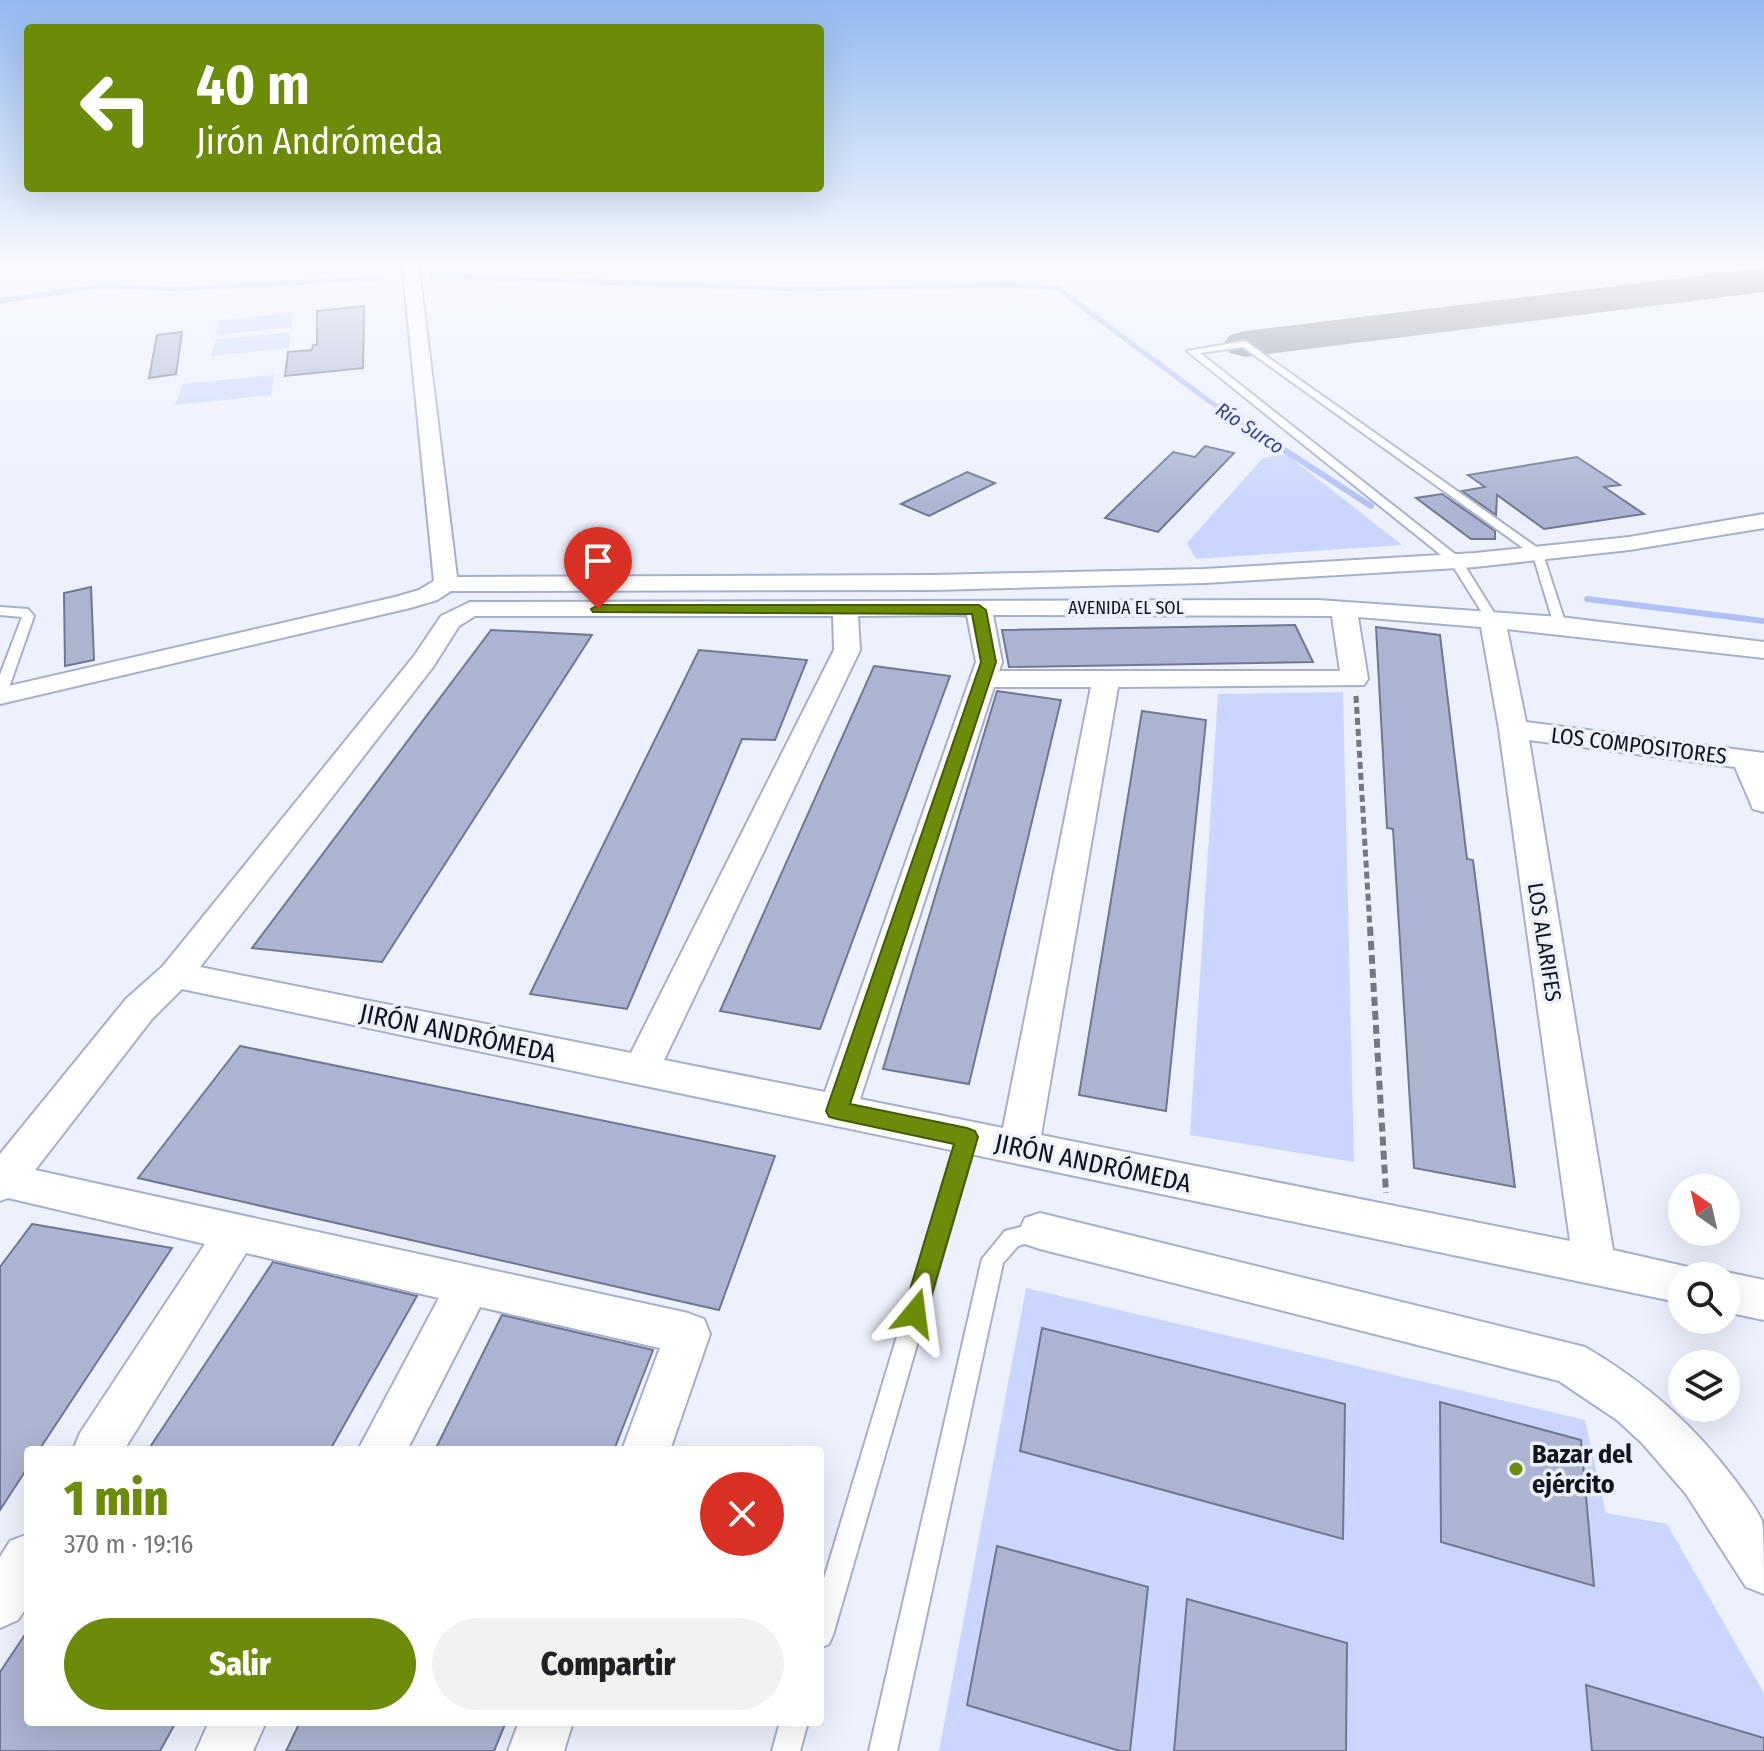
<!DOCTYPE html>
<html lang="es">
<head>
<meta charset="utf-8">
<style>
  :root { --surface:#fff; --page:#f2f2f2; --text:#202124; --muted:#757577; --accent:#6c8b09 }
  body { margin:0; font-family:"Fira Sans Condensed",sans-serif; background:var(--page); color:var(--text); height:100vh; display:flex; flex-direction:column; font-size:30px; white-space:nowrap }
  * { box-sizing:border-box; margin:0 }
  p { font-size:26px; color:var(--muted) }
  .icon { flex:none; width:44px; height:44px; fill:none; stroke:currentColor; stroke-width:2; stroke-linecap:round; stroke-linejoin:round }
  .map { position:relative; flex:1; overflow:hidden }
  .details { position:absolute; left:24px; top:1446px; width:800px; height:280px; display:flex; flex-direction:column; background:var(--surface); border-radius:8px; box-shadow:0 8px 32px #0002 }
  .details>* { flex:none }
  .guide { position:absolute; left:24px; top:24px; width:800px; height:168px; border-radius:8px; box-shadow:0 8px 32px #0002; background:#6c8b09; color:#fff; overflow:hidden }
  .needle { width:52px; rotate:326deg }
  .controls { position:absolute; left:1668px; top:1174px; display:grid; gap:16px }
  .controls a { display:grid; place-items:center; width:72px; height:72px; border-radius:50%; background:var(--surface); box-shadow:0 8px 32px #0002; font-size:40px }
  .pin { position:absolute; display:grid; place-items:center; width:68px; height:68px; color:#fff; margin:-82px -34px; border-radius:50% 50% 50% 0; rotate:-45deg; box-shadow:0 0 8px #0007 }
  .pin .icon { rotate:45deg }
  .me { position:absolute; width:88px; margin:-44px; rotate:16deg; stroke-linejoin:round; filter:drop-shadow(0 0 6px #0008) }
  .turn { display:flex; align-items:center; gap:28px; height:168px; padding:0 40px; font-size:36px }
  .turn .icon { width:104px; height:104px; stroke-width:2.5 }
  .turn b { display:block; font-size:56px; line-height:68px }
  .round { display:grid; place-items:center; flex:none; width:84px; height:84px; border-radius:42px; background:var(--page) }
  .headline { display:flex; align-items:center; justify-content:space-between; height:136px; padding:0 40px }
  h1 { font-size:48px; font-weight:800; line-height:60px; color:var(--accent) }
  .button { display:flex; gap:16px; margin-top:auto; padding:16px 40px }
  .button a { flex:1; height:92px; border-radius:48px; background:var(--accent); color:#fff; font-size:32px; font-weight:800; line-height:92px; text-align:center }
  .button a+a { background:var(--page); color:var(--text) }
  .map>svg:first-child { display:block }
</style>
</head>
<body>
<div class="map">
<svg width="1764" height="1751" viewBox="0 0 1764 1751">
  <rect width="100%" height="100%" fill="#edf1fd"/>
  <g fill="#cbd6fe">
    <path d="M291,313L292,327L216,335L219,320Z"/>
    <path d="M290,332L289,348L211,356L215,340Z"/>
    <path d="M274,375L271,395L175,405L183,384Z"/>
    <path d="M1286,454L1402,545L1196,559L1187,543L1263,458Z"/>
    <path d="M1343,692L1354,1161V1162L1190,1135L1218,694Z"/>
    <path d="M1026,1288L1585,1420L1606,1513L1667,1524L1764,1693V1751H939Z"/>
  </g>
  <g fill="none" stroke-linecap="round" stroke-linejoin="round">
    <g stroke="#b2c0f9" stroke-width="5">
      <path d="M432,276L800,289L1009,285L1057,288L1209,401L1255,431"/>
      <path d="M0,301L101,286L180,289L382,278"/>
    </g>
    <g stroke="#b2c0f9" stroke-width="6">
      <path d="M1252,429L1371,506"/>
      <path d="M1587,599L1764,621"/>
    </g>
    <path fill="#8c8e9a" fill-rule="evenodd" d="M1764,268V292L1245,357L1230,353L1223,344L1230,335L1245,331Z"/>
  </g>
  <g fill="#acb4d2" stroke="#707793" stroke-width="2">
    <path d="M364,306L363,368L285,376L288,352L312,350L313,345H317V311Z"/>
    <path d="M182,332L176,374L149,378L157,335Z"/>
    <path d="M1205,446L1234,453L1158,532L1105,518L1173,452L1195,457Z"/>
    <path d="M1577,457L1620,485L1604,487L1644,514L1544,529L1497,495L1496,515L1462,491L1485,487L1468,475Z"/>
    <path d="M967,472L995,483L929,516L901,504Z"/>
    <path d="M1442,494L1495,531V539H1471L1416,498Z"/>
    <path d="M91,587L94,660L65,666L64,593Z"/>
    <path d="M1295,625L1313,662L1009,667L1002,630Z"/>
    <path d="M1376,627L1440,635L1467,859L1473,860L1515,1187L1414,1168L1393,829L1387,828Z"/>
    <path d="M491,630L592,635L382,962L252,948Z"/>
    <path d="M699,650L807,660L775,740L742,739L627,1009L530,994Z"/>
    <path d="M874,666L950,676L820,1029L720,1011Z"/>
    <path d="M997,691L1061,700L969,1084L883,1069Z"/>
    <path d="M1142,711L1206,720L1166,1111L1079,1095Z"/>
    <path d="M240,1046L775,1156L719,1310L138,1178Z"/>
    <path d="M32,1224L172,1248L39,1450H28V1467L0,1510V1267Z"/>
    <path d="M273,1262L417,1296L330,1450H148Z"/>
    <path d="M502,1315L653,1350L614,1450H435Z"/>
    <path d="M1042,1328L1345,1404L1343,1539L1020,1451Z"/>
    <path d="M1440,1402L1581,1440L1594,1586L1441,1542Z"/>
    <path d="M997,1546L1148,1587L1130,1751H1120L967,1705Z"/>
    <path d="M1187,1599L1347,1643L1346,1751H1174Z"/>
    <path d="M28,1630V1722H176L160,1751H0V1672Z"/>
    <path d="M1586,1685L1764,1738V1751H1592Z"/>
    <path d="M300,1722H506L494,1751H286Z"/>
  </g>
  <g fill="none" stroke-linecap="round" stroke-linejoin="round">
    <g stroke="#a7afcd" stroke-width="4">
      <g id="service">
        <path d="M1245,341L1542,551L1566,625L1564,628H1556L1554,625L1533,555L1243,347L1200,353L1460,558L1498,619L1492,623L1488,622L1451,563L1187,351Z"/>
        <path d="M0,607L28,609L34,616L7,693L0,697V675L22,617L0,615Z"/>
        <path d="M967,1129L974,1131L977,1137L833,1635L829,1644L820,1648V1592L957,1137L960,1131Z"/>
        <path d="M1040,1222L1047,1225L1050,1231L1047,1237L1018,1246L1003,1263L897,1751H869L982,1259L1005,1231Z"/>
        <path d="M780,1722H808L800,1751H772Z"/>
      </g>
    </g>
    <g stroke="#a7afcd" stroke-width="4">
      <g id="minor">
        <path d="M402,261H418L457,577L933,575L1204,569L1475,553L1629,537L1764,514V528L1629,550L1475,567L1204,583L933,590L451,591L437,600L410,608L0,704V688L395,597L419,590L434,581Z"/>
        <path d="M1318,600L1560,617L1764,642V658L1507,629L1526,722L1764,753V812L1753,809L1735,767L1529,740L1613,1250L1697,1269L1700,1276H1682V1303L182,989L152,1019L35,1170L688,1313L704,1319L710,1334L670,1450H622L660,1348L480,1307L407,1450H358L439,1298L246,1253L124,1450H73L80,1433L205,1244L8,1198L0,1201V1154L126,999L163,966L414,656L441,616L470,602ZM967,615L976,662L825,1092L664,1060L860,650L858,616ZM993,615L1332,616L1340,671H999L1002,662ZM475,616H833L834,650L631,1053L200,967L433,667L459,626ZM1358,617L1481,627L1499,729L1570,1241L1041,1135L1118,687L1364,685L1368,679ZM994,687H1091L1003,1128L860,1099Z"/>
        <path d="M1040,1213L1585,1347C1645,1382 1693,1424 1735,1480C1744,1493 1756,1507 1762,1521C1764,1535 1764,1577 1764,1594L1746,1587L1686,1494L1642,1443L1617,1420L1559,1381L1040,1249L1025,1244L1019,1231L1025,1218Z"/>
        <path d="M1726,1272L1764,1280V1320L1726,1312V1276H1716Z"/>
        <path d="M28,1534V1605L18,1620L0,1628V1557L10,1541Z"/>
        <path d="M209,1722H266L253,1751H196Z"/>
        <path d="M519,1722H573L564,1751H508Z"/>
      </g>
    </g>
    <path stroke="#757884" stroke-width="5" stroke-dasharray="7 4" stroke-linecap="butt" d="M1356,696L1370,929"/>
    <path stroke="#757884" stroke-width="6" stroke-dasharray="9 5" stroke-linecap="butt" d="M1370,927L1386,1193"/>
    <use href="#service" fill="#fff" fill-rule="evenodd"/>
    <use href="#minor" fill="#fff" fill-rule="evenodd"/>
  </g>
  <linearGradient id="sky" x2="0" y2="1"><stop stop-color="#92b9ef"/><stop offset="0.52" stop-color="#f7f9fe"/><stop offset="1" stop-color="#f7f9fe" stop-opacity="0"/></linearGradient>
  <rect width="1764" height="506" fill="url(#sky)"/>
  <path fill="#6c8b09" stroke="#465a06" stroke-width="2" d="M598,605H979L986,610L996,662L850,1104L967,1128L975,1131L978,1137L924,1321L915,1325L906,1321L903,1313L954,1144L837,1119L829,1117L826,1111L981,662L972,614L593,612L591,609Z"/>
  <circle fill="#6c8b09" stroke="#edf1fd" stroke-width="3" cx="1516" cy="1469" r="8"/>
  <g text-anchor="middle" stroke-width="7" stroke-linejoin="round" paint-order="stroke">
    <g font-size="18" fill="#11131e" stroke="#edf1fd">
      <text x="1126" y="614">AVENIDA EL SOL</text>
    </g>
    <g font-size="20" font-style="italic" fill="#374192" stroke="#edf1fd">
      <text transform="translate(1250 428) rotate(33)" y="7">Río Surco</text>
    </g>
    <g font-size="22" fill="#11131e" stroke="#edf1fd">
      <text transform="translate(1639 745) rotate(7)" y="8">LOS COMPOSITORES</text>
      <text transform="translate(1545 942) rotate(81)" y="8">LOS ALARIFES</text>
    </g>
    <g font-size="26" fill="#11131e" stroke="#edf1fd">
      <text transform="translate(458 1033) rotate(12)" y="9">JIRÓN ANDRÓMEDA</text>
      <text transform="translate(1093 1163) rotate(12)" y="9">JIRÓN ANDRÓMEDA</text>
    </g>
    <g font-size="26" font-weight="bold" fill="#11131e" stroke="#edf1fd" text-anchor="start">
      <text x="1532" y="1463">Bazar del<tspan x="1532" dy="30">ejército</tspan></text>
    </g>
  </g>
</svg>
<div class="controls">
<a><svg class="needle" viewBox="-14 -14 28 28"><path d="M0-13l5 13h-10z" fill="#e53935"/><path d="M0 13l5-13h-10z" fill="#757577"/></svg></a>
<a><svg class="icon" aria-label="search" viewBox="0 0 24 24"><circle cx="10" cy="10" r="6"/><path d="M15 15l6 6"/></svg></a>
<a><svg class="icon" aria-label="layers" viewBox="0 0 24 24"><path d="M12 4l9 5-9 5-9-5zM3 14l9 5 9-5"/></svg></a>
</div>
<div class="pin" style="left:598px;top:609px;background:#d93025"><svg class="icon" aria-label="arrive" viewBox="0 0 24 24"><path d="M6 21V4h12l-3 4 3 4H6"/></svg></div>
<svg class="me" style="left:915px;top:1313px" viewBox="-20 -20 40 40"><path d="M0-17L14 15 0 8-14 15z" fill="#6c8b09" stroke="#fff" stroke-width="4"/></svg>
<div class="guide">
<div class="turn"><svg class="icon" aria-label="left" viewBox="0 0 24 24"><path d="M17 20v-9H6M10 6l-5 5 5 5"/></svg><div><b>40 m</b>Jirón Andrómeda</div></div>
</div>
<section class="details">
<div class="headline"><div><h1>1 min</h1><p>370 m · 19:16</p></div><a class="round" style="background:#d93025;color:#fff"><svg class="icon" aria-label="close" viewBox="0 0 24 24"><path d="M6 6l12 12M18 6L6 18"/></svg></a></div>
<div class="button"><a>Salir</a><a>Compartir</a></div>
</section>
</div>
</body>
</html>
